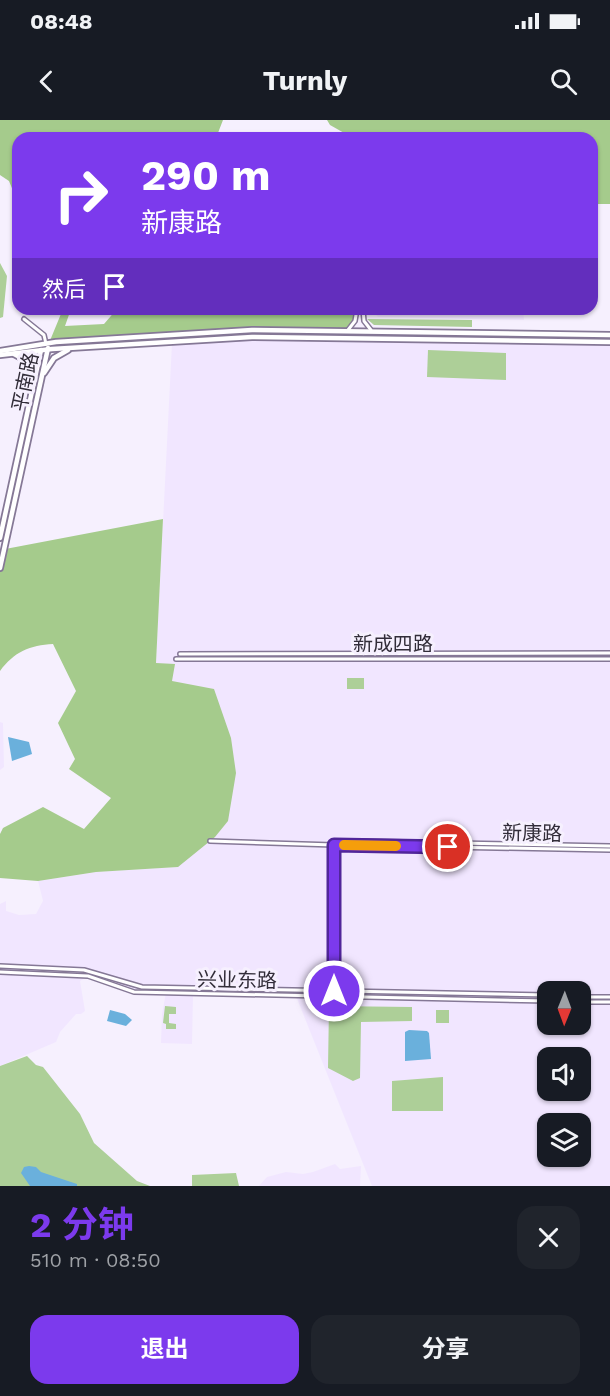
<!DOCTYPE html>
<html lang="zh">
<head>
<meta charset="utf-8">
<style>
  :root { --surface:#171b24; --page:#20242c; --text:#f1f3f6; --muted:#9ea1a6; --accent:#7c3aed }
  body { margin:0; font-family:"Work Sans","Noto Sans SC",sans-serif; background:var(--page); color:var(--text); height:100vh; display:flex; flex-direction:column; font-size:22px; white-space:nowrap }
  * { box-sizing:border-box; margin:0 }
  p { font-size:20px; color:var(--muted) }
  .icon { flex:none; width:33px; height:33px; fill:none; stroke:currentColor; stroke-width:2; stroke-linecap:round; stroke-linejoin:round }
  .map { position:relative; height:1066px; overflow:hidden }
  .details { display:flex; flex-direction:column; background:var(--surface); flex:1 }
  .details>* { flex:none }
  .guide { position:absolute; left:12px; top:12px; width:586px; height:183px; border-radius:18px; box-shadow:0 2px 4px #0004; background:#7c3aed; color:#fff; overflow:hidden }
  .needle { width:39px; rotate:181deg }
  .buttons { position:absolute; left:537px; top:861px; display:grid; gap:12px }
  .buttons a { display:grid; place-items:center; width:54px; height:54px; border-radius:12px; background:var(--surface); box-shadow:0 2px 4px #0004; font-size:30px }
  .pin { position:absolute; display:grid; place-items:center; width:51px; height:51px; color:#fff; margin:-26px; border:3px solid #fff; border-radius:50%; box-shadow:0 2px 6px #0007 }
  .me { position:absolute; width:66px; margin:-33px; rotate:0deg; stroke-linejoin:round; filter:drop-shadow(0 0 4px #0008) }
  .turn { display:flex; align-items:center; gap:21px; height:126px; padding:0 30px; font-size:27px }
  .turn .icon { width:78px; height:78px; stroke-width:2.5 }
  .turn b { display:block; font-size:42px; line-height:51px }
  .then { display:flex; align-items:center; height:57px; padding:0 30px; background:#0003; gap:12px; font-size:22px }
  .round { display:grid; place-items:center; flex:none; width:63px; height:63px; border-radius:18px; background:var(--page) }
  .head { display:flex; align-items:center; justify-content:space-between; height:102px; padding:0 30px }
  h1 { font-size:36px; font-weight:700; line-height:45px; color:var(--accent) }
  .cta { display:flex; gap:12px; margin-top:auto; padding:12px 30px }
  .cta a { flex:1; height:69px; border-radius:18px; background:var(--accent); color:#fff; font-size:24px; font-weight:700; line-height:69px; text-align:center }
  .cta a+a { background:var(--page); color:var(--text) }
  .status { display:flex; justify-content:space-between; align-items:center; height:42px; padding:0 30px; background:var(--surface); direction:ltr }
  .status svg { height:16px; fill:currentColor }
  header { display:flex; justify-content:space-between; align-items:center; height:78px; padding:0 30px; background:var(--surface); font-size:27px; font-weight:700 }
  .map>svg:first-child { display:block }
</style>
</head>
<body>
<div class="status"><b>08:48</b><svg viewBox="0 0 49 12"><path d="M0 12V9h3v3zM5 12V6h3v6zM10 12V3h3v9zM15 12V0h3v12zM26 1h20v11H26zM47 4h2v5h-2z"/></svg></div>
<header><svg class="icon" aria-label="back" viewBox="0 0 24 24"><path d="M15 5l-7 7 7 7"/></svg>Turnly<svg class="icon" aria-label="search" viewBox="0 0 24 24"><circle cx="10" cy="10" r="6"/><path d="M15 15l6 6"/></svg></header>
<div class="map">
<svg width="610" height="1066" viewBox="0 0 610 1066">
  <rect width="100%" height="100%" fill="#f6f0fe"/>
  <g fill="#f1e6ff" fill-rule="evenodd">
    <path d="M375,189H523L524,200L378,197L375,194Z"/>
    <path d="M245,211L610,216V1066H372L296,876L193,874L192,924L161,923L162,894L166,873L134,872L88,856L80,861L85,891L81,894H76L60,912L56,922L0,946V784L6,781V791L19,795L36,794L43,781L38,761L96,752L178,747L156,543L172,223L174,213ZM548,872H580V904H548ZM548,938H580V970H548ZM548,1004H580V1036H548Z"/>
    <path d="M0,602L3,603L4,647L0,650Z"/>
    <path d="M335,1044L340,1049L361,1046L360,1066H259L267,1057L286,1052L303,1054L313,1052Z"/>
  </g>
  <g fill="#adcf98">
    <path d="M0,143L7,156L3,197L0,198Z"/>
    <path d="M367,199L472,200V207L374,205Z"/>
    <path d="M428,230L506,233V260L427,257Z"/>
    <rect x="347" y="558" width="17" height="11"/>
    <path d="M165,886L176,887V894H169V903L176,904V909H166V904L163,903Z"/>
    <path d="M329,886L412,887V901L361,902L360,958L353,961L328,948Z"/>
    <rect x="436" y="890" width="13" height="13"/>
    <path d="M27,936L36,945L43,947L80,994L94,1023L137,1061L150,1066H0V946Z"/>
    <path d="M443,957V991H392V961Z"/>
    <path d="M236,1053L239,1066H192V1055Z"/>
  </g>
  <g fill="#a5cb8c">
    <path d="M0,0H223L216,18H18V83L9,61L0,55Z"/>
    <path d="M327,0H610V84H593L592,18H353L330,5Z"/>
    <path d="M63,189H71L65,206L104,204L117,189H357L355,201L348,210L245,211L49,223Z"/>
    <path d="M163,399L156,543L175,544L172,561L214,569L231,618L236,653L228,701L215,717L178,747L96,752L38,761L0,758V714L3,708L43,687L84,709L111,678L69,649L75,639L58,603L76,571L53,524C30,525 14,532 0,551V430Z"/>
  </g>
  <g fill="#6ab0dc">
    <path d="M8,617L29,622L32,634L12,641Z"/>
    <path d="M110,890L125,894L132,900L126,906L107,901Z"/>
    <path d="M409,910L427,911L429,913L431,939L405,941V912Z"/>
    <path d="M29,1046L36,1047L41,1052L77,1064V1066H30L21,1053L24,1047Z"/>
  </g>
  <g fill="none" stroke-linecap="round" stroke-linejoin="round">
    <g stroke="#857896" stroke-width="6">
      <g id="minor">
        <path d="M363,189L364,201L371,210"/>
        <path d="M24,199L44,215L46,224"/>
        <path d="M348,210L355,201L357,189"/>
        <path d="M180,534L610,533"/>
        <path d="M176,539H610"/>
        <path d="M210,721L334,725V871"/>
        <path d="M334,725L349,721L610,726"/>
        <path d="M339,725L610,730"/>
        <path d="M0,846L84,850L142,867L548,875"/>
        <path d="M0,852L88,856L134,872L548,881"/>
        <path d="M580,877H610"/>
        <path d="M580,882H610"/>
      </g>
    </g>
    <g stroke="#857896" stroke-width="8">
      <g id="major">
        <path d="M0,231L56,222L252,210L610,215"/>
        <path d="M14,234L29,242L34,255"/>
        <path d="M0,235L52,229L252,217L610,222"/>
        <path d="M44,253L54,238L68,230"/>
        <path d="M0,418L41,230"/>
        <path d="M0,448L48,228"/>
      </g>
    </g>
    <use href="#minor" stroke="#fff" stroke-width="3"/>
    <use href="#major" stroke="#fff" stroke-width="4.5"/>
  </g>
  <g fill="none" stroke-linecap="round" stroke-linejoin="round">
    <g stroke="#51269a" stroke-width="15">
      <path id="route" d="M334,871V725L448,727"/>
    </g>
    <use href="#route" stroke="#7c3aed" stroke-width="10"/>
    <path stroke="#f59e0b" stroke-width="10" d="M344,725L396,726"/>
  </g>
  <g text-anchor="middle" stroke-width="6" stroke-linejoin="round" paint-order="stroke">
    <g font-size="20" fill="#322d39" stroke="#f6f0fe">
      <text transform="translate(25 262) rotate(-78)" y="7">平南路</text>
      <text x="393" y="531">新成四路</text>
      <text transform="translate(532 713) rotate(1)" y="7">新康路</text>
      <text transform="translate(237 860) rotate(1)" y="7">兴业东路</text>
    </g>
  </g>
</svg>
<div class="buttons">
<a><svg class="needle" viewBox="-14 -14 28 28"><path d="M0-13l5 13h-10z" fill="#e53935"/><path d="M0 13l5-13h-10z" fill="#9ea1a6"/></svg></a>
<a><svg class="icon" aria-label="sound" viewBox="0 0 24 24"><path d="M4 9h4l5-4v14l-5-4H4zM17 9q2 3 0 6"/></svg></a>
<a><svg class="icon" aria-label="layers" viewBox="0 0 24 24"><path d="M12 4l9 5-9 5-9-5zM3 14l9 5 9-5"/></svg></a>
</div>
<div class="pin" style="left:448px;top:727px;background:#d93025"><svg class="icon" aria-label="arrive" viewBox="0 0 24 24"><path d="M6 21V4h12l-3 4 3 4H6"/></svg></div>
<svg class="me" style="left:334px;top:871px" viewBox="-20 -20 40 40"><circle r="17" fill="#7c3aed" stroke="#fff" stroke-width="3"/><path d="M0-11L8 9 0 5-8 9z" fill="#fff"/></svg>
<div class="guide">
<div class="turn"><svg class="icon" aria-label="right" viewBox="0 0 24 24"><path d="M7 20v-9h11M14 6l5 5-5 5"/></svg><div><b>290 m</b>新康路</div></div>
<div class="then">然后<svg class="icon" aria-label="arrive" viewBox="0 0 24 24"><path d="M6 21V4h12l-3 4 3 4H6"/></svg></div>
</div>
</div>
<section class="details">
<div class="head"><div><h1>2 分钟</h1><p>510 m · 08:50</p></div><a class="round"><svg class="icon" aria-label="close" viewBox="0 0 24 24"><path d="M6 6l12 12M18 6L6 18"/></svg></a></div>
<div class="cta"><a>退出</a><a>分享</a></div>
</section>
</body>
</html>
